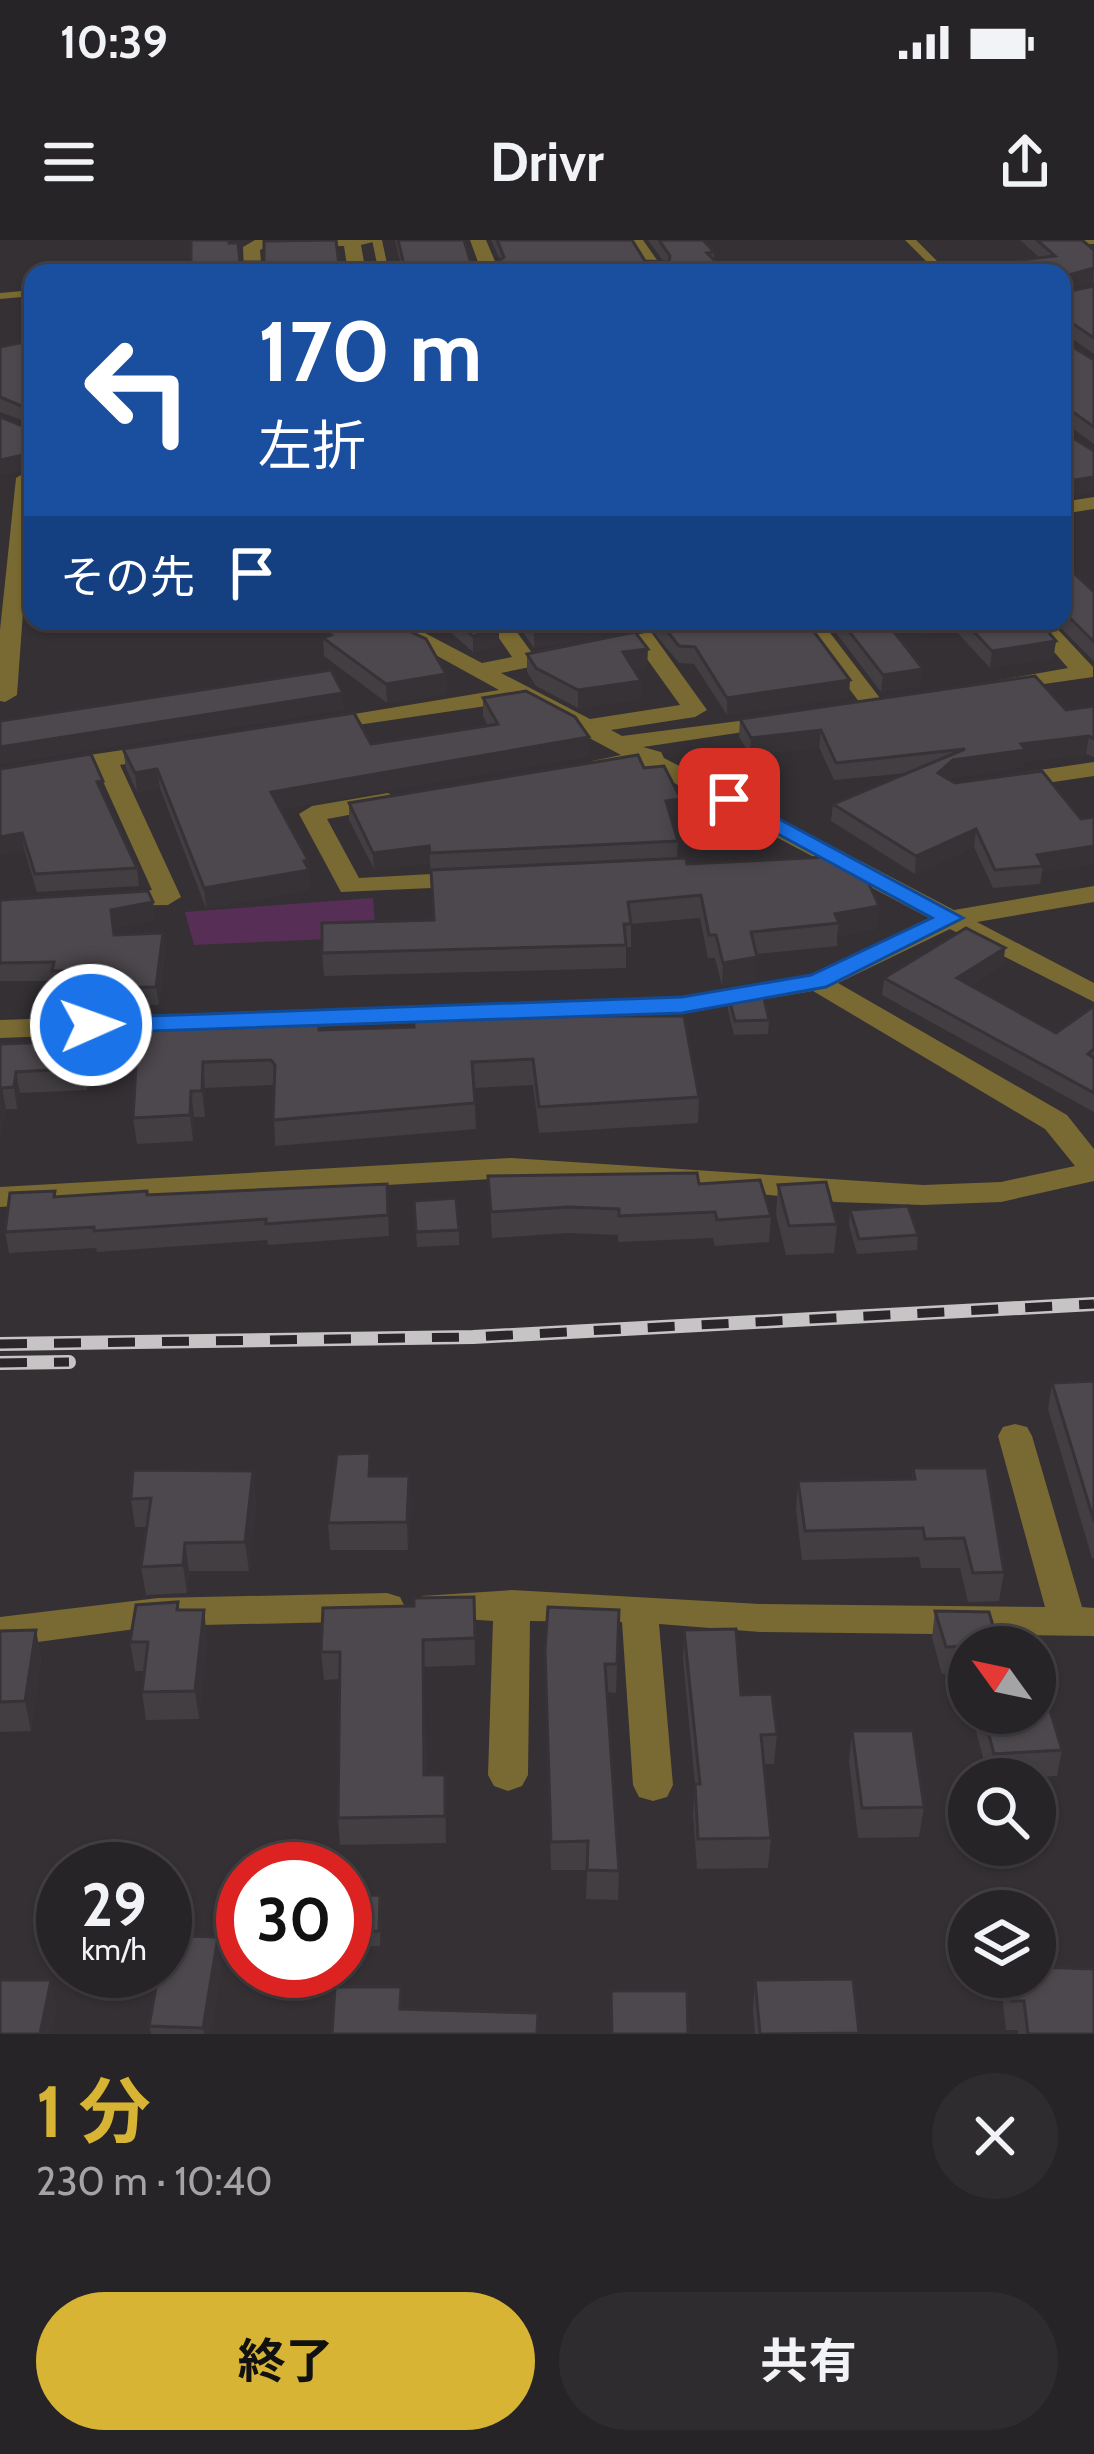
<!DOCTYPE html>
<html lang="ja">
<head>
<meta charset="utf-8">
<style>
  :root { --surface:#272427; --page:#2f2c2f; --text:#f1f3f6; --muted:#a4a4a7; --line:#434144; --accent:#d7b434 }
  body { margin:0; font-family:Cabin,"Noto Sans JP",sans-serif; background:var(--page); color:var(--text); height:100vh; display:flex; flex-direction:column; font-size:45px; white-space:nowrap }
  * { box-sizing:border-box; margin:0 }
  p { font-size:39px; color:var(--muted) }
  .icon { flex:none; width:66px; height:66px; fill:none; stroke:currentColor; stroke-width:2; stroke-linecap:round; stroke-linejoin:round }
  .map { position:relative; height:1794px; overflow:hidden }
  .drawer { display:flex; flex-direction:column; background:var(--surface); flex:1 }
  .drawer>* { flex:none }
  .guide { position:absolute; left:24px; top:24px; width:1047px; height:366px; border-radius:24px; box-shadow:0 3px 9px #0004,0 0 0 3px var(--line); background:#1a4fa0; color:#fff; overflow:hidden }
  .needle { width:78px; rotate:303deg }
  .buttons { position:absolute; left:948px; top:1386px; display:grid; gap:24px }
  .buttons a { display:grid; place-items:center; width:108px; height:108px; border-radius:50%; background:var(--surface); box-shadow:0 3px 9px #0004,0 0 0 3px var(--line); font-size:60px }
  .speed { position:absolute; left:36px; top:1602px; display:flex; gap:24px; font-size:60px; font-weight:700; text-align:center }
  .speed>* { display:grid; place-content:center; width:156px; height:156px; border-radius:50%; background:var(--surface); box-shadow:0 3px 9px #0004,0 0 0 3px var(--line); line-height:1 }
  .speed small { font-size:30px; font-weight:400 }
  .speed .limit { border:18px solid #d22; background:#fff; color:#111 }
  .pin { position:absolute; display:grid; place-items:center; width:102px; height:102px; color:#fff; margin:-51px; border-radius:24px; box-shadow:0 6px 18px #0006 }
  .me { position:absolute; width:132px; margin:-66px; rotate:88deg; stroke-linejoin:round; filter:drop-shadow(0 0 9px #0008) }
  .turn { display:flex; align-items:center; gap:42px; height:252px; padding:0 36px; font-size:54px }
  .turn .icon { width:156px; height:156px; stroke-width:2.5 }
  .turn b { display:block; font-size:84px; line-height:102px }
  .then { display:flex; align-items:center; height:114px; padding:0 36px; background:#0003; gap:24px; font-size:45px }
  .round { display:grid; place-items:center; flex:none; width:126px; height:126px; border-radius:63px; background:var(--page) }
  .overview { display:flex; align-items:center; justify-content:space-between; height:204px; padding:0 36px }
  h1 { font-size:72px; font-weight:700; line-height:90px; color:var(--accent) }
  .button { display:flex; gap:24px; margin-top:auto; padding:24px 36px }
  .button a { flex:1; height:138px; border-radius:72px; background:var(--accent); color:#111; font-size:48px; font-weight:700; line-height:138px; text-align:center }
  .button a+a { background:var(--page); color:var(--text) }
  .status { display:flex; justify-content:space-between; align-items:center; height:84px; padding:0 60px; background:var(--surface); direction:ltr }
  .status svg { height:33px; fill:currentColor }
  header { display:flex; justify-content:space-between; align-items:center; height:156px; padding:0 36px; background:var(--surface); font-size:54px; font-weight:700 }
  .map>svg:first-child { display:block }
</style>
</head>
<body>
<div class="status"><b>10:39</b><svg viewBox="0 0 49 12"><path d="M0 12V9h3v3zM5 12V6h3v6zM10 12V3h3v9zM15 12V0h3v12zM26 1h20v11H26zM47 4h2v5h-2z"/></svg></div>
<header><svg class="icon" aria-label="menu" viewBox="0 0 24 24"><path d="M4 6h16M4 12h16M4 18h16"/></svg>Drivr<svg class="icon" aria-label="share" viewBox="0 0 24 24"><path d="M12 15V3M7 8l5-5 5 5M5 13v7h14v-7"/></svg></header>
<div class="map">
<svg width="1094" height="1794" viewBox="0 0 1094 1794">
  <rect width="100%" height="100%" fill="#343034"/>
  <path fill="#572e56" d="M373,658L376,697L194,705L185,672Z"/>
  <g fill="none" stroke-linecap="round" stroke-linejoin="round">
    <g fill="#796932" fill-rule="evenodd">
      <path d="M372,0H382L389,33H379Z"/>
      <path d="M905,0H916L949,33H938Z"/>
      <path d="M1079,0H1094V4L1075,5L1074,3Z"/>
      <path d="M33,50V56L0,59V53Z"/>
    </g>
    <g fill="#796932" fill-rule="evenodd">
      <path d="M255,0H279L260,10L262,33H244L243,7Z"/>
      <path d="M288,0H381L361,5L366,33H348L344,6L295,7Z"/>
      <path d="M470,0H486L500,33H482Z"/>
      <path d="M627,0H643L666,33H648Z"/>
      <path d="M26,232L33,234L17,455L5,462L0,461V390L16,238Z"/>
      <path d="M1094,257V269L1062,274V262Z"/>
      <path d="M374,381H402L482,423L512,417L487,381H509L532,413L651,392L707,470L695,477L611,490L622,496L785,475V485L777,487L643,507L661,512L664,518L954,670L1094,646V662L977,682L1094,743V762L950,689L838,743L1067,875L1094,909V941L1001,962L923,965L835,962L673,945L511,938L0,967V947L511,918L923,945L1001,942L1075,926L1045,889L813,751L682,773L0,798V780L682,757L810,735L929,678L642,526L592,531V521L621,515L520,461L310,492V482L318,480L499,450ZM637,405L680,465L590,479L501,433Z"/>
      <path d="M798,381H821L886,466L882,471H866Z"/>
      <path d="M1027,381H1050L1093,427V437L994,451V441L1068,428Z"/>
      <path d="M164,504L173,506V516L120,525L181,657L168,665L101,666L97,660L101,654L152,650L97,528L0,542V528Z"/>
      <path d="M1094,522V536L1006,549L994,542L1006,535Z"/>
      <path d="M388,553L401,561L397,566L327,579L359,638L468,632L481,640L477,646L341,652L299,574L312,566Z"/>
      <path d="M1015,1184L1027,1187L1032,1196L1082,1367L1094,1368V1396L760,1392L659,1384L673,1545L667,1557L653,1561L639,1557L633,1545L622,1382L530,1381L528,1535L522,1546L508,1551L494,1546L488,1535L493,1381L422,1376L417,1366L422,1356L512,1350L760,1364L1045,1367L998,1196L1003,1187Z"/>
      <path d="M387,1353L400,1357L405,1367L400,1377L387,1381L158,1386L0,1407V1377L158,1358Z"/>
    </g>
    <g stroke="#c7c4c6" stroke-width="14">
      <g id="rail">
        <path d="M0,1104L473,1097L1094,1064"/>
        <path d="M0,1123L69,1122"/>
      </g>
    </g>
    <use href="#rail" stroke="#2a262a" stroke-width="9" stroke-dasharray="27" stroke-linecap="butt"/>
  </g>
  <g fill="#423e42">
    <path d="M395,0H464L474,33H403Z"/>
    <path d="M491,0H632L645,21L664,22L648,0H703L714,12V19L727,33H495V23L500,20Z"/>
    <path d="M1020,0H1082L1094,10V42L1064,50L1065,52L1094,46V114L1064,93L1040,18Z"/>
    <path d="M33,100V184L0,172V107Z"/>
    <path d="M1062,100L1094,120V204L1064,182L1062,183Z"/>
    <path d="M1062,325L1094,352V421L1054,381H1062Z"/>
    <path d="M438,381H493L499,406L473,412Z"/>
    <path d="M515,381H806L849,457L727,475L694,424L679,423L650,388L534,408Z"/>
    <path d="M827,381H1039L1056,401L1053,418L990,428L955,390L899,398L921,446L881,452Z"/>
    <path d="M326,392L446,434L447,454L387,463L324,416L323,398L326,397Z"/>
    <path d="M527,414L647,427L634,429L641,459L578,468L536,446L527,432Z"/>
    <path d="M483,458L589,516L281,569L308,620L310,650L206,668L160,548L137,552L126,528L123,509L371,504L488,486L483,476Z"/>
    <path d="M1094,466V517L1086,514L1024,521L1023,527L951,538L949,539L955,543L1081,579L1094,577V624L1042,632L1040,644L993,648L974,607L915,634L831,581L833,564L908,533L834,540L819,507L750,515L739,497L740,479L1066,470Z"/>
    <path d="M644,528L681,559L680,575L671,576L678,601L677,617L432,630L687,624L879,666L876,689L837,696V706L756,714V740L722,746L715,718H708L700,678L631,684V707H626V728L324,736L322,713L433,680L430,623L374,629L349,580V563Z"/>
    <path d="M0,529L105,558L137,628L139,646L37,652Z"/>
    <path d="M0,660L153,662L155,680L113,688L114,695L163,693L165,712L159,765L117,766L115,748L55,750L53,741H0Z"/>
    <path d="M1005,708L1003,725L971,745L1056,793L1094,766V872L882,755L884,738Z"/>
    <path d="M728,756L769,780L768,794L734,795L728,770Z"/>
    <path d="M532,776L699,857L698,883L539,893L533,845L474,848L476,889L275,906L273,845L205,848V877H194L193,901L137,904L133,878L138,790H320L414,787Z"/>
    <path d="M83,801L87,850L20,853L17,869H6L0,897V804Z"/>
    <path d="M488,936L699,944L771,976L769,1002L715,1006L713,998L618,1002V995L568,993L492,998Z"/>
    <path d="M387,944L389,996L268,1005L267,1000L97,1012L96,1008L9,1013L5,992L55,951L56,957L148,955Z"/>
    <path d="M778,945L837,984L834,1013L786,1015L776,974Z"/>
    <path d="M414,961L459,990V1005L417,1007Z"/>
    <path d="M850,970L918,995L917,1010L857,1014L849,985Z"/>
    <path d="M1094,1141V1318H1092L1048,1169L1052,1143Z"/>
    <path d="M913,1228L1004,1332L999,1361L968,1362L960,1328H921L919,1317L802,1320L796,1270L798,1241L912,1239Z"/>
    <path d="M372,1236H409L411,1263L408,1310H330L328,1283Z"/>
    <path d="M131,1259H256L249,1331H189L187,1353L146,1355L141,1327L147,1287H135Z"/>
    <path d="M474,1357L475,1425L424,1427L426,1535H445L446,1603L340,1605L338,1578L340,1439L324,1440L321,1412L414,1366Z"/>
    <path d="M178,1362L179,1370L207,1398L199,1479L146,1480L142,1452L145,1431H135L130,1402Z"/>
    <path d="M619,1370L616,1453L607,1452L619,1631L618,1660L586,1659L587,1630H551L545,1410Z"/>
    <path d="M935,1371L969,1407V1465L960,1432L942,1434L932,1398Z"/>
    <path d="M36,1390L41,1419L31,1491L0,1492V1391Z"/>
    <path d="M684,1390L777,1494L774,1524H764L771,1598L768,1628L697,1629L693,1574L695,1544L683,1420Z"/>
    <path d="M971,1473H1035L1062,1510L1057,1536L989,1539Z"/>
    <path d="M852,1491L924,1567L919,1597L858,1598L849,1521Z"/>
    <path d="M345,1656L381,1671L380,1706L345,1707Z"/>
    <path d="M222,1726L211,1794H151L149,1786Z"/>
    <path d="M1006,1737H1035L1094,1794H1018V1790H1006L1002,1755Z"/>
    <path d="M853,1739L859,1794H755L753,1769L755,1740Z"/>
  </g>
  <g fill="#363236">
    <path d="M1094,28L1093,42L1062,51V37Z"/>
    <path d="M1066,167L1064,182L1062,183V168Z"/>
    <path d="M33,213V229L0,236V220Z"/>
    <path d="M1094,237L1093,253L1062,257V242Z"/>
    <path d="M593,381H650V388L534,408V391Z"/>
    <path d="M903,381H956L955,390L886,400L887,383Z"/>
    <path d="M499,389V406L473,412V396Z"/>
    <path d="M1056,401L1053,418L990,428L992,411Z"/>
    <path d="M648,409L647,427L623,430V412Z"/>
    <path d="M923,429L921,446L881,452L883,435Z"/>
    <path d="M446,434L447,454L387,463L386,444Z"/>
    <path d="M850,440L849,457L727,475V458Z"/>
    <path d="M641,441V459L578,468V450Z"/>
    <path d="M343,453L344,470L0,525V507Z"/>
    <path d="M821,490L819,507L750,515L751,498Z"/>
    <path d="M1089,496L1086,514L1024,521L1023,527L951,538L936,551L938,533L953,520L1021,504Z"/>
    <path d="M589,497V516L273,571L271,552Z"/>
    <path d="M157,529L160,548L137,552L135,533Z"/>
    <path d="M681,559L680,575L665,577L666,561Z"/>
    <path d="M976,589L974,607L915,634L916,616Z"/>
    <path d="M22,593L24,611L0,615V597Z"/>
    <path d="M429,606L430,623L374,629L373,613Z"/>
    <path d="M1094,606V624L1042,632L1043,626L1037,615Z"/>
    <path d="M308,620L310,650L206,668L204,648Z"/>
    <path d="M153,662L155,680L113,688L111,670Z"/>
    <path d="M879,666L876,689L837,696L839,683L835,674Z"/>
    <path d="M163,693L165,712L159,765L156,747Z"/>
    <path d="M1005,708L1003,725L955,755L957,738Z"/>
    <path d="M757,717L756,740L722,746L723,723Z"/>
    <path d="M203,822L205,848V877L202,851Z"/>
    <path d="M16,832L20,853L17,869L14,847Z"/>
    <path d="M2,848L6,869L0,897V858Z"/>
    <path d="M191,851L194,877L193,901L190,875Z"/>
    <path d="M253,1231L256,1259L249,1331L245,1302Z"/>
    <path d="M409,1236L411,1263L408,1310L407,1282Z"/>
    <path d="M185,1303L189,1331L187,1353L183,1325Z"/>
    <path d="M204,1370L207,1398L199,1479L195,1451Z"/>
    <path d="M36,1390L41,1419L31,1491L25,1461Z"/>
    <path d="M218,1697L222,1726L211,1794H204L203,1788Z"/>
    <path d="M51,1740L57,1768L52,1794H40Z"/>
  </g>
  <g fill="#4d484d" stroke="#363236" stroke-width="3">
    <path d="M191,0H229V3H238L240,22H264V1L336,0L340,33H181H191Z"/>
    <path d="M398,0H464L474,33H406Z"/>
    <path d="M497,0H632L645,21L669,22L670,16L659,0H703L714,12L707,13L727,33H503L495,23L504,17Z"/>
    <path d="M1037,0H1082L1094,10V28L1062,37V33H911L1055,16Z"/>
    <path d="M1062,45L1065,52L1094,46V98L1066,79H1062Z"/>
    <path d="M33,100V171L0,157V107Z"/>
    <path d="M1062,100L1094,120V187L1066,167L1062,168Z"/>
    <path d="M0,177L33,190V213L0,220Z"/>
    <path d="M1062,191L1094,211V237L1062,242Z"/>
    <path d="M1064,324L1094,352V402L1062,370V325Z"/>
    <path d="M357,381H387L426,399L446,434L386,444L323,398L331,395L326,392Z"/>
    <path d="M456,381H493L499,389L473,396Z"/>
    <path d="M526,381H593L534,391Z"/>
    <path d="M659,381H806L850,440L727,458L695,407L679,406Z"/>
    <path d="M841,381H903L887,383L923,429L883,435Z"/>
    <path d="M964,381H1039L1056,401L992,411Z"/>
    <path d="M635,392L648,409L623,412L641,441L578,450L536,428L527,414Z"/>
    <path d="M331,430L343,453L0,507V481Z"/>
    <path d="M1035,436L1066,470L1094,466V499L1089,496L1021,504L1026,510L953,520L938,533L955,543L1042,531L1081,579L1094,577V606L1037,615L1043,626L995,630L976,589L916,616L833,564L965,509L836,523L821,490L751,498L740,479Z"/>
    <path d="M526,451L575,477L589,497L271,552L308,620L304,621L309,630L204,648L157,529L135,533L123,509L354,473L371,504L498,484L483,458Z"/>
    <path d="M91,514L103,541L97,542L137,628L35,634L22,593L0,597V529Z"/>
    <path d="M638,515L644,528L664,526L681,559L666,561L678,601L430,613L429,606L373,613L349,563Z"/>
    <path d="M848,616L859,622L879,666L835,674L839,683L751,692L757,717L723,723L716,695H709L701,655L628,662L631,684H624L626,705L322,713V683L434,680L431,630L686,618L687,624Z"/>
    <path d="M148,651L153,662L111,670L114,695L163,693L156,747L115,748L117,730L52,731L54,722L0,723V660Z"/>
    <path d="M966,688L1005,708L957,738L1056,793L1094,766V809L1088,814L1094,818V853L884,738Z"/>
    <path d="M762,750L769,780L735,781L728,756Z"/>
    <path d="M531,771L532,776H684L699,857L539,867L533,819L472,822L475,863L273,880L275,825L271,820L203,822L202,851H191L190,875L133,878L138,790L319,783V790L414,787L413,775Z"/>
    <path d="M83,801L84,828L16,832L14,847L2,848L0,858V804Z"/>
    <path d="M697,933L699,944L760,940L771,976L717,980L715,972L619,976V969L568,967L491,972L488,936Z"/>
    <path d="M826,942L837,984L789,986L778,945Z"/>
    <path d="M387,944L388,975L266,984V979L94,991V987L5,992L10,953L55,951L54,957L147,951V955Z"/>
    <path d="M456,958L459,990L416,992L414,961Z"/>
    <path d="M908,966L918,995L859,999L850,970Z"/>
    <path d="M1094,1141V1281L1052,1143Z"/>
    <path d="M370,1213L369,1236H409L407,1282L328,1283L337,1214Z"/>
    <path d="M913,1228H987L1004,1332L973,1333L964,1298L925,1299L923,1288L805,1291L798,1241L915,1239Z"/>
    <path d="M133,1230L253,1231L245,1302L185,1303L183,1325L141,1327L151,1258L131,1259Z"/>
    <path d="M474,1357L475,1398L423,1400L424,1535H445V1576L338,1578L340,1412H321L323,1368L414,1366V1358Z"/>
    <path d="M178,1362L177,1370H204L195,1451L142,1452L148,1402H130L136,1365Z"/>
    <path d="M548,1367L619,1370L617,1424H605L619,1631L587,1630L588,1601L551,1602L545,1410Z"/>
    <path d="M935,1371L989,1372L999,1407H969V1422L965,1406L946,1407Z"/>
    <path d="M736,1389L741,1455L772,1454L777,1494L761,1495L771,1598L698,1599L695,1544H700L684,1390Z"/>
    <path d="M36,1390L25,1461L0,1462V1391Z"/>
    <path d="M1035,1420L1062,1510L994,1514L983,1473H1035Z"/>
    <path d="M852,1491H913L924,1567L862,1568Z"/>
    <path d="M380,1655L379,1691L345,1692V1656Z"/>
    <path d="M183,1696L218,1697L203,1788L149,1786L159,1731H165V1710H180Z"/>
    <path d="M1035,1727L1094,1729V1794H1028L1024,1761H1012L1009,1737H1035Z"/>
    <path d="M853,1739L859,1793L760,1794L755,1740Z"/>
    <path d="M0,1740H51L40,1794H0Z"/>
    <path d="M335,1747H401L400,1769L538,1773L537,1794H332Z"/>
    <path d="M611,1751H687L688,1794H612Z"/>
  </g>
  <path fill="#1a73e8" stroke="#114b97" stroke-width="3" d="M729,552L963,678L826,747L682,773L91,793L78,785L91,778L682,757L811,735L932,678L721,563V554Z"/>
</svg>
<div class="buttons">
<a><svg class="needle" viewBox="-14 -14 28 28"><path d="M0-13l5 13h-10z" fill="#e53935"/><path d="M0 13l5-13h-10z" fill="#a4a4a7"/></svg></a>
<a><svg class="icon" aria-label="search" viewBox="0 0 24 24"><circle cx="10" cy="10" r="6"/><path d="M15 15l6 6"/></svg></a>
<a><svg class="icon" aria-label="layers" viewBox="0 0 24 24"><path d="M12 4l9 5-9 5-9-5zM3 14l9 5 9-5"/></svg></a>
</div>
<div class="speed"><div>29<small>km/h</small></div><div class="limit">30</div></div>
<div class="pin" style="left:729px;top:559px;background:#d93025"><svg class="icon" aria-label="arrive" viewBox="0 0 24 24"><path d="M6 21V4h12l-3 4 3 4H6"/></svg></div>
<svg class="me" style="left:91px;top:785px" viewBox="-20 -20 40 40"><circle r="17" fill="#1a73e8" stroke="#fff" stroke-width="3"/><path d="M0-11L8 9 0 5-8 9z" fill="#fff"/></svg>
<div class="guide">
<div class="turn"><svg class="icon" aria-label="left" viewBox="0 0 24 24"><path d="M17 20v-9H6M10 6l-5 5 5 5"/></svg><div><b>170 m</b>左折</div></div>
<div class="then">その先<svg class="icon" aria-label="arrive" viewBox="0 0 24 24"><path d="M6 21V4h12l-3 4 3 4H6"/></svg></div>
</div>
</div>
<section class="drawer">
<div class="overview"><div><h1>1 分</h1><p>230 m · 10:40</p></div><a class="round"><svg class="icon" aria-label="close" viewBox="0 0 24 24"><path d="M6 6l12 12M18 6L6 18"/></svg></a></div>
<div class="button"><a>終了</a><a>共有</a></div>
</section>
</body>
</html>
